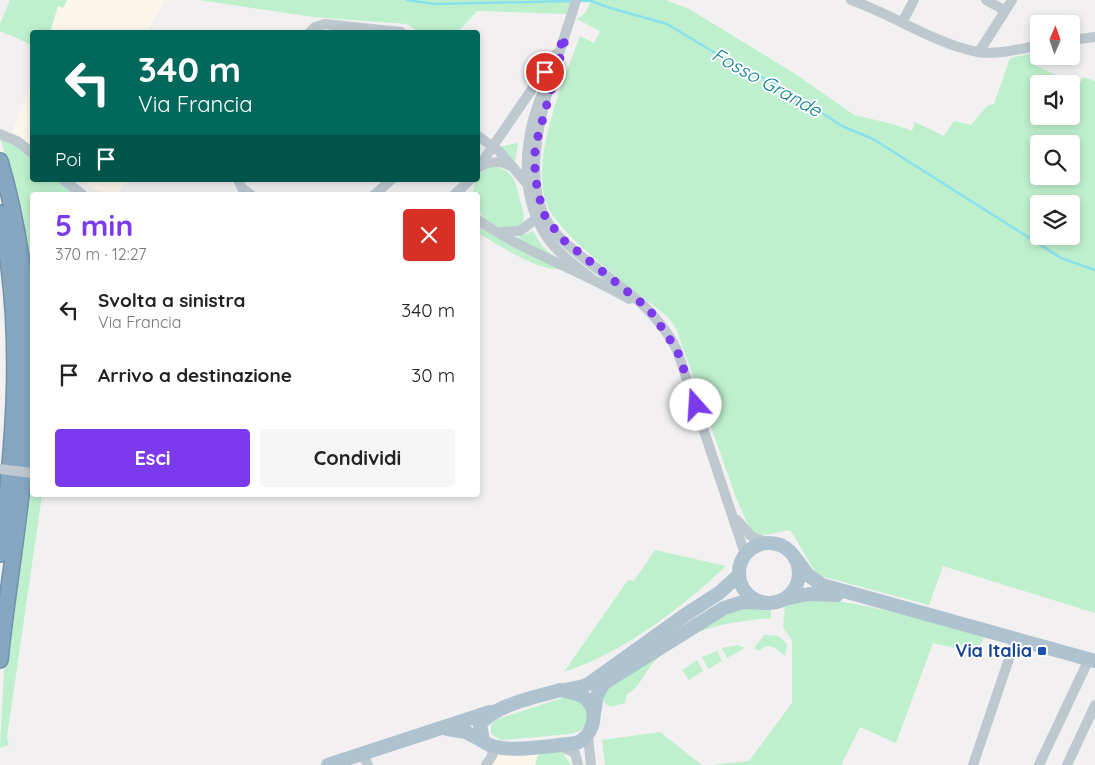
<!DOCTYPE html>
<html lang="it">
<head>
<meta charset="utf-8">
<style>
  :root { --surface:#fff; --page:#f6f6f6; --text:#222; --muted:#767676; --accent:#7c3aed }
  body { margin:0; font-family:Quicksand,sans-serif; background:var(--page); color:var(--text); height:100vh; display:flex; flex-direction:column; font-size:19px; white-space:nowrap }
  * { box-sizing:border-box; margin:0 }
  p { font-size:16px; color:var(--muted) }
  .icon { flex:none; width:28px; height:28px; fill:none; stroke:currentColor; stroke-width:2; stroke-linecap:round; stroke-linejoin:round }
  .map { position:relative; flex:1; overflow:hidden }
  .drawer { position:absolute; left:30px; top:192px; width:450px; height:305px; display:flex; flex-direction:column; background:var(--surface); border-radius:5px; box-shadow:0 2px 8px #0003 }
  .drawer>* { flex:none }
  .banner { position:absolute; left:30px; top:30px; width:450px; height:152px; border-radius:5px; box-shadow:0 2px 8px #0003; background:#00695c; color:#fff; overflow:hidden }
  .needle { width:32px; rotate:2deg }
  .buttons { position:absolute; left:1030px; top:15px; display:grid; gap:10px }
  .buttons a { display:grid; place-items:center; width:50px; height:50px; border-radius:5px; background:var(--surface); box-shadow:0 2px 8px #0003; font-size:25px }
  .pin { position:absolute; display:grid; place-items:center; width:42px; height:42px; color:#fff; margin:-21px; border:2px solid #fff; border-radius:50%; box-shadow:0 1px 5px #0007 }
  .me { position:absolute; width:55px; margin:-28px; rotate:341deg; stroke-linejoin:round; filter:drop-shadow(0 0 4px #0008) }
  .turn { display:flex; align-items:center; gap:18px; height:105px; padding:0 25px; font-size:22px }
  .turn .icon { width:65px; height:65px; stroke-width:2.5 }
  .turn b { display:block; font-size:35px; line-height:42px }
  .then { display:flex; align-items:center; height:48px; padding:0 25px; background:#0003; gap:10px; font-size:19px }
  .round { display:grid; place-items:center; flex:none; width:52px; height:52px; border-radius:5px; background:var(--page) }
  .overview { display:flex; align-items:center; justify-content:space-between; height:85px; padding:0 25px }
  h1 { font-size:30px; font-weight:700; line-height:38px; color:var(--accent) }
  .button { display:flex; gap:10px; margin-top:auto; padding:10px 25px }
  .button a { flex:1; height:58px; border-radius:5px; background:var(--accent); color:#fff; font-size:20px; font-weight:700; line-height:58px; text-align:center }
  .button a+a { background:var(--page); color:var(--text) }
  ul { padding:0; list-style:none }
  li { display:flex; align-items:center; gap:15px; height:65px; padding:0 25px }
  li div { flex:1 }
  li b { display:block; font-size:19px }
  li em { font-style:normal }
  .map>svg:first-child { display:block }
</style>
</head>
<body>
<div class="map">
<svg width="1095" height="765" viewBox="0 0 1095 765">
  <rect width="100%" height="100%" fill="#f2f0f0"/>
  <g fill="#fdf6ea">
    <path d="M67,0H165L147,32H50L58,6L63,8Z"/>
    <path d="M32,80V147L12,132Z"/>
    <path d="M80,180H127L118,195H105Z"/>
    <path d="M562,752L571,765H491L499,756L505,754Z"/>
  </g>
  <g fill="#bef0cd" fill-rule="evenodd">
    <path d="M10,0H67L63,8L58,6L50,32H32V45L0,31V24Z"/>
    <path d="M199,0H571L566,14L477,11L458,32H419L407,24L313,17Z"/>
    <path d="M591,0H666L689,9L797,75L854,115L893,124L912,131L915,122L944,136L954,121L971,125L987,106L994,104L1010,58L1039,52L1040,56L1036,67H1039L1079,86L1083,77L1095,81V613L943,566L929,605L817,575L793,534L789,530L761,536L751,531L737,500L676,328L667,316C638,293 560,237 547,205C529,160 564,80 580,36L594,43L600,31L577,19L586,12ZM1039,84H1071V116H1039ZM1039,144H1071V176H1039ZM1039,204H1071V236H1039Z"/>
    <path d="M0,138L16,146L32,159V180H57L75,195H32V369L8,164Z"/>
    <path d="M516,143L518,144L515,162L500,147Z"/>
    <path d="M492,166C513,169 516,182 520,200C522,211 527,217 521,227C494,228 478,227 478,195H473C473,180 479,172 492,166Z"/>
    <path d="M478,223L560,269C538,271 498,245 478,233Z"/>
    <path d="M533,231L542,246L555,258L516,238Z"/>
    <path d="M29,478H32V495H42L7,737L9,745L0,748L5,652Z"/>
    <path d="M655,550L726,566C680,609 624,652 564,672L628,580L634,581Z"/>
    <path d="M818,598C874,606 929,620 984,637L977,653L933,643L896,743L860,727L841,765H711L749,761L792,703V640L783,628L785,604Z"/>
    <path d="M766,607L771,611V618C727,622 686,628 654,662C644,672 640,688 627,694L625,703L610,707L604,702V691L698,626L739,609Z"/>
    <path d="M764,635C774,635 782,635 787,645L785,656C776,649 769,641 759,651L754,648Z"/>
    <path d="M738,645L745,648L727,658L722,648Z"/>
    <path d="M717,651L722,661L708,669L702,657Z"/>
    <path d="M697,660L703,671L689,680L682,670Z"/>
    <path d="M568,696H573L587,707L588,722L580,731L570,734L501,740L491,734V725L495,720Z"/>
    <path d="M660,732L702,765H605L602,740Z"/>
    <path d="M542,751L562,752L571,765H535L537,757Z"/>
  </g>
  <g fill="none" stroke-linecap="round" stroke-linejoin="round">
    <g stroke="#8ae1ee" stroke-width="2.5">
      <path d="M407,0L435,4L572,1"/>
      <path d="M578,1H592L607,7L667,24L727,60L784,88L842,126L873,139L1061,258L1095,270"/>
    </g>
    <g stroke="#7292ab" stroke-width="18">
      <g id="highway">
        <path d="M0,161C28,256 34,359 25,457C19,525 7,592 0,660"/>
        <path d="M0,213C24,326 15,440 0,554"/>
      </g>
    </g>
    <g stroke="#bdc8cf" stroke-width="10">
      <path d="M576,0C559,59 518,154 543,213C551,233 570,247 586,260C622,288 655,307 677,350L745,554"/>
      <path d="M851,0C892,14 937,45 978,52C997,55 1020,49 1039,45"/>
      <path d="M986,0L1004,10"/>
      <path d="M903,21L914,0"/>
      <path d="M310,32L315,27L325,24L401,32"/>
      <path d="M1071,40L1095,37"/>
      <path d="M979,52L1012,0"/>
      <path d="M548,81C523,131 515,198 552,244C563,257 577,267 590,277"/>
      <path d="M0,134L17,141L32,153"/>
      <path d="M478,136L499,151L528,185"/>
      <path d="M478,168L556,54"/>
      <path d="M478,168C489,161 499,160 511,166"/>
      <path d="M64,180L83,195"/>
      <path d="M238,180L242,188L251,195"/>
      <path d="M374,195L391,180"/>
      <path d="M454,195L470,180"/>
      <path d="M478,220C524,252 580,270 629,299"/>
      <path d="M499,232L520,231L541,215"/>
      <path d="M737,520L751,536L767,543"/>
      <path d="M588,736L591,765"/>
      <path d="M560,746L575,753L578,765"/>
      <path d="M362,754L368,765"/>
      <path d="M486,765L492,756L493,747"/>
      <path d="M973,765L1016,638"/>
      <path d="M1039,765L1089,659"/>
      <path d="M1067,765L1095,705"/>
    </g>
    <g stroke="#afc2cf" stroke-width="14">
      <circle cx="769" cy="573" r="30"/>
      <path d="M796,559L808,575L822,585L1095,661"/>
      <path d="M784,599L809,594L837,595"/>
      <path d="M560,690C570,692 581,693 588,701C600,715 591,738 576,743C554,745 500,756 483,741L480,725C493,705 537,697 560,690Z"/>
      <path d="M565,690L584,686L590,683L685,615L719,593L739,575"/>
      <path d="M594,713L597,695L604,683L724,608L743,602L766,603"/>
      <path d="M447,729L466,732L483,741"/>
      <path d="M328,765L490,712"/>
    </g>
    <use href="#highway" stroke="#87a7c0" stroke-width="15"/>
    <path stroke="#bdc8cf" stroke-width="10" d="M0,469L32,473"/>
  </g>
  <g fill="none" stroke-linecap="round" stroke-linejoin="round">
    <path stroke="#7c3aed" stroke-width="9" stroke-dasharray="0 16.2" d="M545,72L566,36L535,147V177L543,213L561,238L649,309L677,350L696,405"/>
  </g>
  <rect fill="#1a4fb4" stroke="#fff" stroke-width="2" x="1037" y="646" width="10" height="10" rx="2.5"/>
  <g text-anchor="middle" stroke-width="4" stroke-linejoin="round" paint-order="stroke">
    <g font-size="18" font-weight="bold" fill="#164399" stroke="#fff" text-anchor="end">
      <text x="1032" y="657">Via Italia</text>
    </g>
    <g font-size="19" font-style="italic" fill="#0b7e8f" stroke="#fff">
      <text transform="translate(767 82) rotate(29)" y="7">Fosso Grande</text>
    </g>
  </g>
</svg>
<div class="buttons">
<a><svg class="needle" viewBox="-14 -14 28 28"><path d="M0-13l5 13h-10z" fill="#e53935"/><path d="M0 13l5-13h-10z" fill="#767676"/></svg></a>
<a><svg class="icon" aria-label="sound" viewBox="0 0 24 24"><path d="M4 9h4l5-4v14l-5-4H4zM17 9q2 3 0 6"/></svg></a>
<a><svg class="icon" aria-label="search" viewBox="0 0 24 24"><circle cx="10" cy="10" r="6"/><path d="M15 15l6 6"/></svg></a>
<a><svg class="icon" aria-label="layers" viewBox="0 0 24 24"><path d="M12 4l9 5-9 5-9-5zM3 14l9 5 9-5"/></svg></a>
</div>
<div class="pin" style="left:545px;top:72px;background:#d93025"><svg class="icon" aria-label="arrive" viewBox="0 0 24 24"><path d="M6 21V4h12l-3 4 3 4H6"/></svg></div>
<svg class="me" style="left:696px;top:405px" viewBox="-20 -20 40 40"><circle r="19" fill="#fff"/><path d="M0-13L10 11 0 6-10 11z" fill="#7c3aed"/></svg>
<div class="banner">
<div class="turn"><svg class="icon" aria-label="left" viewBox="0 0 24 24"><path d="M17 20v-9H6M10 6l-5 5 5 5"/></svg><div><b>340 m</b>Via Francia</div></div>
<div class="then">Poi<svg class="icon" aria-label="arrive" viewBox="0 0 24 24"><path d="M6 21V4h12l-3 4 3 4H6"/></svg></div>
</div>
<section class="drawer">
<div class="overview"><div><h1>5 min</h1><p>370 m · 12:27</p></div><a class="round" style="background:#d93025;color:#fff"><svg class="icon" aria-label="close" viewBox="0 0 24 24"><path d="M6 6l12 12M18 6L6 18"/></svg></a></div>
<ul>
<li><svg class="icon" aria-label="left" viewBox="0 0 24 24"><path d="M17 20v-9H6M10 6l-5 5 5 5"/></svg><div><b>Svolta a sinistra</b><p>Via Francia</p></div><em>340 m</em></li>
<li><svg class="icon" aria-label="arrive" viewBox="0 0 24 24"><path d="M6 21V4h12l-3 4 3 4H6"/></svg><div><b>Arrivo a destinazione</b></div><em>30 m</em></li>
</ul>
<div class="button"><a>Esci</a><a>Condividi</a></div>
</section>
</div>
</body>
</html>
